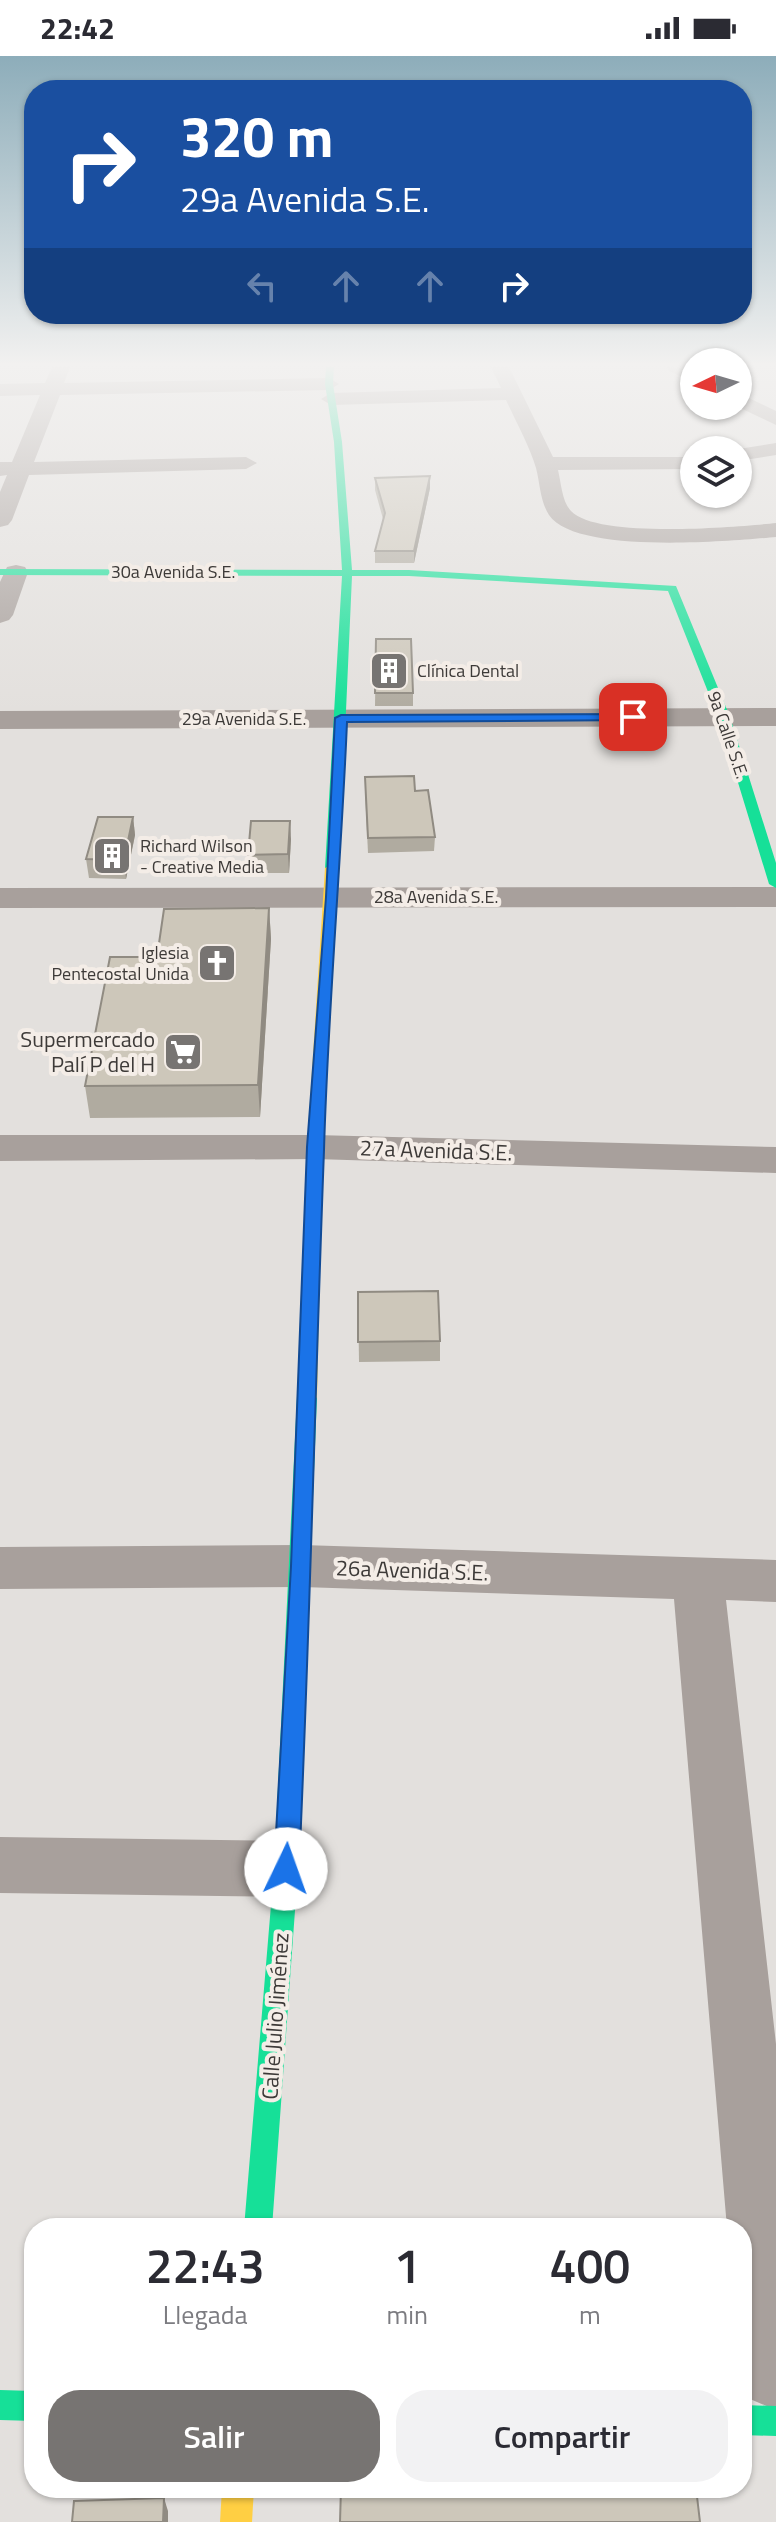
<!DOCTYPE html>
<html lang="es">
<head>
<meta charset="utf-8">
<style>
  :root { --surface:#fff; --page:#f2f2f3; --text:#2b2b33; --muted:#7c7c81; --accent:#777472 }
  body { margin:0; font-family:"Titillium Web",sans-serif; background:var(--page); color:var(--text); height:100vh; display:flex; flex-direction:column; font-size:30px; white-space:nowrap }
  * { box-sizing:border-box; margin:0 }
  p { font-size:26px; color:var(--muted) }
  .icon { flex:none; width:44px; height:44px; fill:none; stroke:currentColor; stroke-width:2; stroke-linecap:round; stroke-linejoin:round }
  .map { position:relative; flex:1; overflow:hidden }
  .details { position:absolute; left:24px; top:2162px; width:728px; height:280px; display:flex; flex-direction:column; background:var(--surface); border-radius:32px; box-shadow:0 2px 6px #0004 }
  .details>* { flex:none }
  .top-card { position:absolute; left:24px; top:24px; width:728px; height:244px; border-radius:32px; box-shadow:0 2px 6px #0004; background:#1a4fa0; color:#fff; overflow:hidden }
  .needle { width:52px; rotate:265deg }
  .controls { position:absolute; left:680px; top:292px; display:grid; gap:16px }
  .controls a { display:grid; place-items:center; width:72px; height:72px; border-radius:50%; background:var(--surface); box-shadow:0 2px 6px #0004; font-size:40px }
  .pin { position:absolute; display:grid; place-items:center; width:68px; height:68px; color:#fff; margin:-34px; border-radius:16px; box-shadow:0 4px 12px #0006 }
  .me { position:absolute; width:88px; margin:-44px; rotate:3deg; stroke-linejoin:round; filter:drop-shadow(0 0 6px #0008) }
  .turn { display:flex; align-items:center; gap:28px; height:168px; padding:0 24px; font-size:36px }
  .turn .icon { width:104px; height:104px; stroke-width:2.5 }
  .turn b { display:block; font-size:56px; line-height:68px }
  .lanes { display:flex; align-items:center; height:76px; padding:0 24px; background:#0003; justify-content:center; gap:40px; direction:ltr }
  .lanes .off { opacity:.35 }
  .eta { display:flex; justify-content:space-evenly; align-items:center; height:136px; text-align:center }
  .eta b { font-size:48px; font-weight:600; line-height:56px }
  .cta { display:flex; gap:16px; margin-top:auto; padding:16px 24px }
  .cta a { flex:1; height:92px; border-radius:32px; background:var(--accent); color:#fff; font-size:32px; font-weight:600; line-height:92px; text-align:center }
  .cta a+a { background:var(--page); color:var(--text) }
  .status { display:flex; justify-content:space-between; align-items:center; height:56px; padding:0 40px; background:var(--surface); direction:ltr }
  .status svg { height:22px; fill:currentColor }
  .map>svg:first-child { display:block }
</style>
</head>
<body>
<div class="status"><b>22:42</b><svg viewBox="0 0 49 12"><path d="M0 12V9h3v3zM5 12V6h3v6zM10 12V3h3v9zM15 12V0h3v12zM26 1h20v11H26zM47 4h2v5h-2z"/></svg></div>
<div class="map">
<svg width="776" height="2466" viewBox="0 0 776 2466">
  <rect width="100%" height="100%" fill="#e3e0dd"/>
  <g fill="none" stroke-linecap="round" stroke-linejoin="round">
    <g fill="#a8a09c" fill-rule="evenodd">
      <path d="M52,311H70L64,327L329,322L339,328L329,334L60,339L34,406L246,401L257,407L246,413L29,419L12,464L8,469L0,471V436L7,419L0,420V406H12L40,339L0,340V328L45,327Z"/>
      <path d="M491,311H509L553,401H694V413L558,414C561,426 562,446 571,455C597,483 737,471 776,467V481C731,485 576,499 549,459C540,445 540,427 536,412C529,389 516,366 506,344L331,349L321,343L331,337L501,332Z"/>
      <path d="M667,311L694,313V326L669,315Z"/>
      <path d="M738,337L776,355V369L736,350Z"/>
      <path d="M776,387V399L738,405V394H732Z"/>
      <path d="M16,509L25,511L28,516L13,559L9,564L0,567V526L7,511Z"/>
      <path d="M776,652V670L0,673V655Z"/>
      <path d="M776,831V851L0,852V832Z"/>
      <path d="M0,1079H315L776,1091V1117L315,1103L0,1105Z"/>
      <path d="M302,1489L776,1504V1546L726,1544L776,1988V2354L750,2343L742,2324V2172H727L674,1543L302,1531L0,1533V1491Z"/>
      <path d="M0,1781L286,1785L307,1793L316,1813L307,1833L286,1841L0,1837Z"/>
    </g>
    <g fill="#16e098" fill-rule="evenodd">
      <path d="M326,311H334L333,328L342,386L352,514H409L676,530L730,661L776,807V832L769,828L718,661L668,535L409,520H352L339,812L332,816L325,812L342,520L0,519V513L342,514L334,386L325,328Z"/>
      <path d="M307,1334L314,1336L317,1341L298,1813L272,2172H244L274,1813L297,1341L300,1336Z"/>
      <path d="M0,2334L34,2335V2365L0,2364Z"/>
      <path d="M742,2349L776,2350V2380L742,2379Z"/>
    </g>
    <g fill="#ffcf43" fill-rule="evenodd">
      <path d="M332,808L339,812L323,1091L317,1341L314,1346H300L297,1341L307,1091L325,812Z"/>
      <path d="M222,2432H254L252,2466H220Z"/>
    </g>
  </g>
  <g fill="#b0aba0">
    <path d="M375,422L430,432L414,507H375V495L383,463L375,434Z"/>
    <path d="M376,583L413,637V650H375Z"/>
    <path d="M365,735H415L435,781L434,795L368,797Z"/>
    <path d="M133,761L135,779L126,823L89,822L86,803Z"/>
    <path d="M291,783L289,817H249L248,799Z"/>
    <path d="M269,852L271,883L260,1061L90,1062L85,1030L157,901Z"/>
    <path d="M358,1236L440,1285V1305L359,1306Z"/>
  </g>
  <g fill="#908b82">
    <path d="M430,420V432L414,507V495Z"/>
    <path d="M133,761L135,779L126,823L124,804Z"/>
    <path d="M290,765L291,783L289,817L288,798Z"/>
    <path d="M269,852L271,883L260,1061L258,1029Z"/>
    <path d="M164,2442L168,2455V2466H163Z"/>
  </g>
  <g fill="#cdc7ba" stroke="#908b82" stroke-width="2">
    <path d="M430,420L414,495H375L385,457L375,422Z"/>
    <path d="M376,583H411L413,637H375Z"/>
    <path d="M414,720L415,735L428,734L435,781L368,782L365,721Z"/>
    <path d="M98,761H133L124,804L86,803Z"/>
    <path d="M251,765H290L288,798L248,799Z"/>
    <path d="M269,852L258,1029L85,1030L110,901H157L164,853Z"/>
    <path d="M438,1235L440,1285L358,1286V1236Z"/>
    <path d="M341,2432H696L700,2466H340Z"/>
    <path d="M164,2442L163,2466H72L74,2445Z"/>
  </g>
  <linearGradient id="sky" x2="0" y2="1"><stop stop-color="#8dadba"/><stop offset="0.47" stop-color="#f2f1f0"/><stop offset="1" stop-color="#f2f1f0" stop-opacity="0"/></linearGradient>
  <rect width="776" height="656" fill="url(#sky)"/>
  <path fill="#1a73e8" stroke="#114b97" stroke-width="2" d="M633,658L637,659V664L347,666C341,809 328,952 324,1094C315,1334 310,1574 299,1813L295,1821L286,1825L277,1821L274,1813L291,1510L307,1091L326,841L335,662L341,659Z"/>
  <defs>
    <g id="building-square" transform="scale(2)"><rect x="-9" y="-9" width="18" height="18" rx="4" fill="#777472" stroke="#f4ede7"/><path d="M-4-6H4V6H1V3H-1V6H-4ZM-2.5-4.3h1.7v1.8h-1.7ZM.8-4.3h1.7v1.8H.8ZM-2.5-1h1.7V.8h-1.7ZM.8-1h1.7V.8H.8Z" fill="#fff"/></g>
    <g id="church-square" transform="scale(2)"><rect x="-9" y="-9" width="18" height="18" rx="4" fill="#777472" stroke="#f4ede7"/><path d="M-1.2-6h2.4v3.5h3.3v2.4h-3.3V6h-2.4V-.1h-3.3v-2.4h3.3Z" fill="#fff"/></g>
    <g id="supermarket-square" transform="scale(2)"><rect x="-9" y="-9" width="18" height="18" rx="4" fill="#777472" stroke="#f4ede7"/><path d="M-6-5.5h2.5l.6 2H6L4.5 2H-2.5L-4.4-4H-6ZM-1.5 3.2a1.3 1.3 0 1 0 .1 0ZM3 3.2a1.3 1.3 0 1 0 .1 0Z" fill="#fff"/></g>
  </defs>
  <g fill-rule="evenodd">
    <use href="#building-square" x="389" y="615"/>
    <use href="#building-square" x="112" y="800"/>
    <use href="#church-square" x="217" y="907"/>
    <use href="#supermarket-square" x="183" y="996"/>
  </g>
  <g text-anchor="middle" stroke-width="8" stroke-linejoin="round" paint-order="stroke">
    <g font-size="18" fill="#3d3a38" stroke="#f4ede7">
      <text x="173" y="522">30a Avenida S.E.</text>
      <text x="244" y="669">29a Avenida S.E.</text>
      <text transform="translate(728 679) rotate(71)" y="6">9a Calle S.E.</text>
      <text x="436" y="847">28a Avenida S.E.</text>
    </g>
    <g font-size="18" fill="#3d3a38" stroke="#f4ede7" text-anchor="start">
      <text x="417" y="621">Clínica Dental</text>
      <text x="140" y="796">Richard Wilson<tspan x="140" dy="21">- Creative Media</tspan></text>
      <text x="189" y="903" text-anchor="end">Iglesia<tspan x="189" dy="21">Pentecostal Unida</tspan></text>
    </g>
    <g font-size="22" fill="#3d3a38" stroke="#f4ede7" text-anchor="end">
      <text x="155" y="991">Supermercado<tspan x="155" dy="25">Palí P del H</tspan></text>
    </g>
    <g font-size="22" fill="#3d3a38" stroke="#f4ede7">
      <text transform="translate(436 1094) rotate(2)" y="8">27a Avenida S.E.</text>
      <text transform="translate(412 1514) rotate(2)" y="8">26a Avenida S.E.</text>
      <text transform="translate(275 1960) rotate(-86)" y="8">Calle Julio Jiménez</text>
    </g>
  </g>
</svg>
<div class="controls">
<a><svg class="needle" viewBox="-14 -14 28 28"><path d="M0-13l5 13h-10z" fill="#e53935"/><path d="M0 13l5-13h-10z" fill="#7c7c81"/></svg></a>
<a><svg class="icon" aria-label="layers" viewBox="0 0 24 24"><path d="M12 4l9 5-9 5-9-5zM3 14l9 5 9-5"/></svg></a>
</div>
<div class="pin" style="left:633px;top:661px;background:#d93025"><svg class="icon" aria-label="arrive" viewBox="0 0 24 24"><path d="M6 21V4h12l-3 4 3 4H6"/></svg></div>
<svg class="me" style="left:286px;top:1813px" viewBox="-20 -20 40 40"><circle r="19" fill="#fff"/><path d="M0-13L10 11 0 6-10 11z" fill="#1a73e8"/></svg>
<div class="top-card">
<div class="turn"><svg class="icon" aria-label="right" viewBox="0 0 24 24"><path d="M7 20v-9h11M14 6l5 5-5 5"/></svg><div><b>320 m</b>29a Avenida S.E.</div></div>
<div class="lanes"><svg class="icon off" aria-label="left" viewBox="0 0 24 24"><path d="M17 20v-9H6M10 6l-5 5 5 5"/></svg><svg class="icon off" aria-label="ahead" viewBox="0 0 24 24"><path d="M12 20V5M6 11l6-6 6 6"/></svg><svg class="icon off" aria-label="ahead" viewBox="0 0 24 24"><path d="M12 20V5M6 11l6-6 6 6"/></svg><svg class="icon" aria-label="right" viewBox="0 0 24 24"><path d="M7 20v-9h11M14 6l5 5-5 5"/></svg></div>
</div>
<section class="details">
<div class="eta">
<div><b>22:43</b><p>Llegada</p></div>
<div><b>1</b><p>min</p></div>
<div><b>400</b><p>m</p></div>
</div>
<div class="cta"><a>Salir</a><a>Compartir</a></div>
</section>
</div>
</body>
</html>
